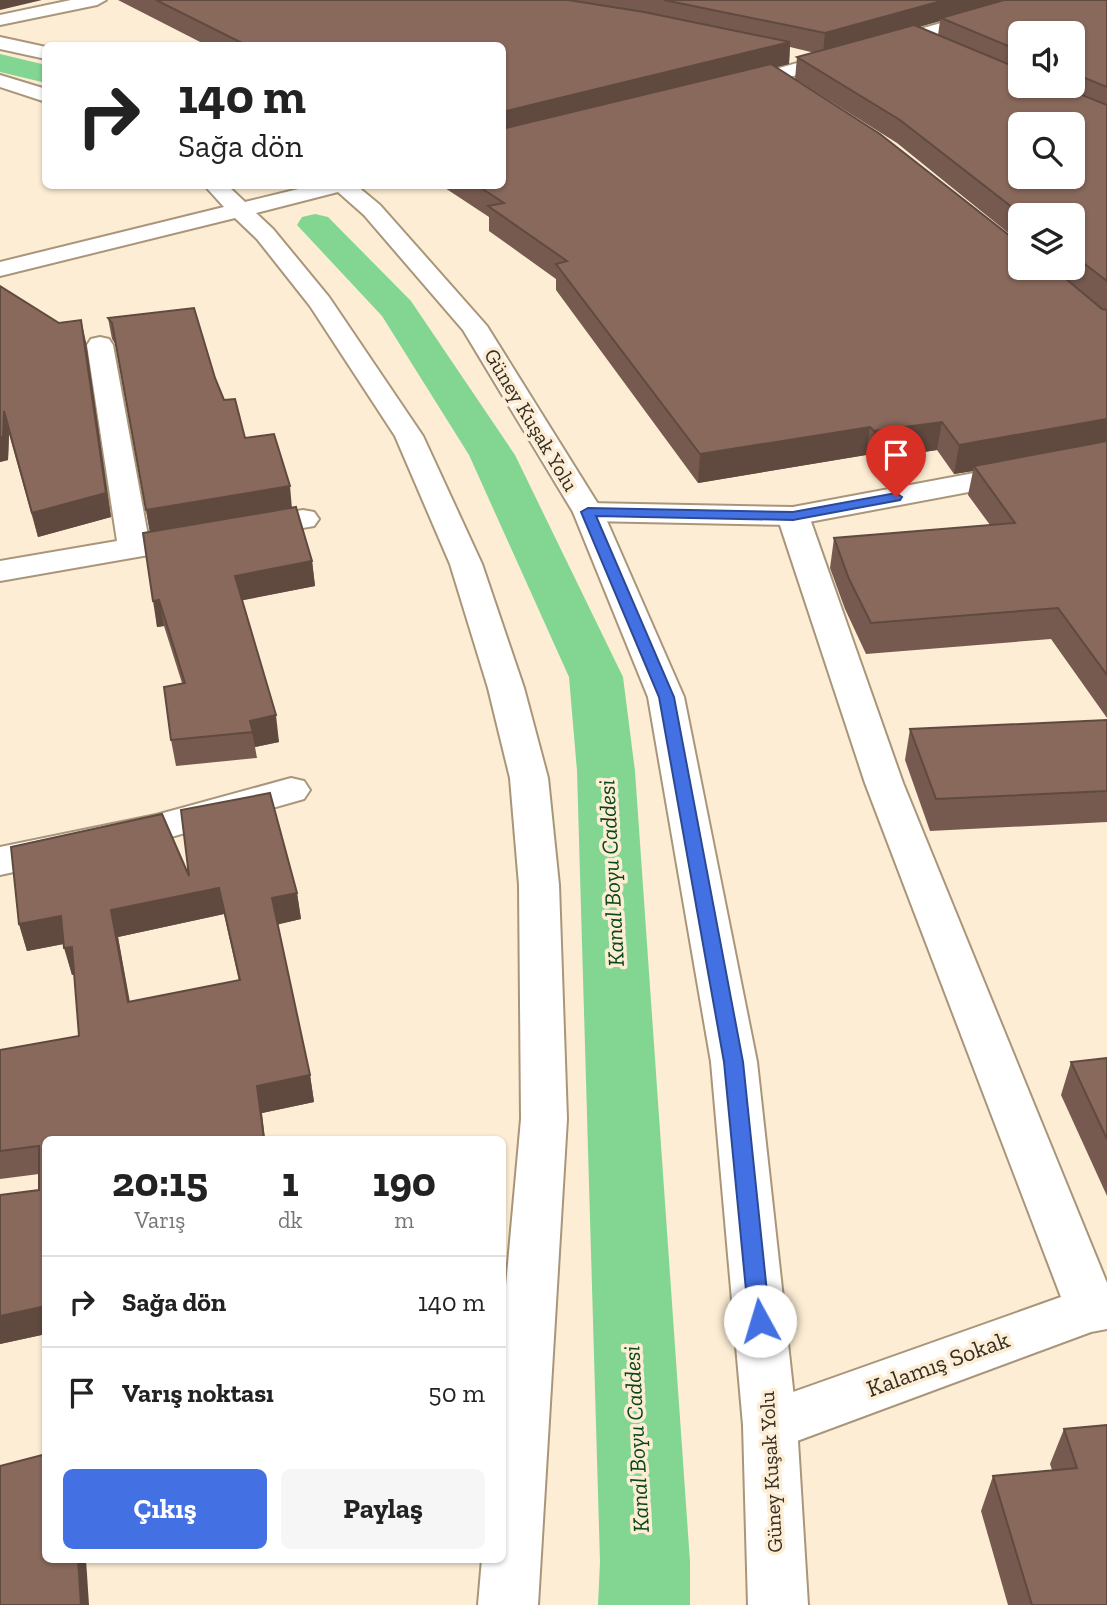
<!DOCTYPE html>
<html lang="tr">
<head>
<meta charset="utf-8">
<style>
  :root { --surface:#fff; --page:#f6f6f6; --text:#222; --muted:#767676; --line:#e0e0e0; --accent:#4371e3 }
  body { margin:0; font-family:"Zilla Slab",serif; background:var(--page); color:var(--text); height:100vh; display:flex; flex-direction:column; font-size:26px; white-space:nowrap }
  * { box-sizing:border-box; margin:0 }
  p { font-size:23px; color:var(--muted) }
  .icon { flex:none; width:38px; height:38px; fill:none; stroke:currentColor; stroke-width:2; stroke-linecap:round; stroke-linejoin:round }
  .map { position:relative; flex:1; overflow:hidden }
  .sheet { position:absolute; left:42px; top:1136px; width:464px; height:427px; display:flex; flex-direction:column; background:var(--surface); border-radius:10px; box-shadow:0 2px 5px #0004 }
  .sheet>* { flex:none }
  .top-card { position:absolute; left:42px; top:42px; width:464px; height:147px; border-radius:10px; box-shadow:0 2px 5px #0004; background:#fff; color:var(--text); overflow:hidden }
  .controls { position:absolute; left:1008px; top:21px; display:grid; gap:14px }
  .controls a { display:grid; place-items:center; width:77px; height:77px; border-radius:10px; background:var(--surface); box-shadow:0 2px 5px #0004; font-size:35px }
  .pin { position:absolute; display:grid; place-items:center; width:60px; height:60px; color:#fff; margin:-72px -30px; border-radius:50% 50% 50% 0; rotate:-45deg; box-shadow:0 0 7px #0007 }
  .pin .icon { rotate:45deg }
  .me { position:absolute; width:77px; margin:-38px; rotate:354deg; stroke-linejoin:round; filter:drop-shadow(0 0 5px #0008) }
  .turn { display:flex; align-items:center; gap:24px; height:147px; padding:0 21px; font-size:32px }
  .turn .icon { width:91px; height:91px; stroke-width:2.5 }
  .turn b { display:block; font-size:49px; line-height:60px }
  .eta { display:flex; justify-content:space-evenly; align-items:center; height:119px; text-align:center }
  .eta b { font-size:42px; font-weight:700; line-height:49px }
  .action { display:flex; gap:14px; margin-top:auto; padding:14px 21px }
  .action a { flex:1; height:80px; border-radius:10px; background:var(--accent); color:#fff; font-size:28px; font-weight:700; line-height:80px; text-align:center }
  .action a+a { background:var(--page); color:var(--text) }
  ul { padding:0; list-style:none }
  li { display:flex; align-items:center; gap:21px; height:91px; padding:0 21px; border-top:2px solid var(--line) }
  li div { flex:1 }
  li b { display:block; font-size:26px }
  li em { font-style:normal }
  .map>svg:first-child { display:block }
</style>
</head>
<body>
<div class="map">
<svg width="1107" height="1605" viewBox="0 0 1107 1605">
  <rect width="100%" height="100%" fill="#fdedd4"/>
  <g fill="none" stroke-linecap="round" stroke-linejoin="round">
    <g fill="#83d692" fill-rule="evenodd">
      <path d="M0,54L46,65V83L0,72Z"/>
      <path d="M315,214L328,217L411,301L515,455L623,677L635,771L690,1562V1605H598L600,1562L577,771L569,677L469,455L382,316L297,225L302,217Z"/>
    </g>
    <g stroke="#a9967a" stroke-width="4">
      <g id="minor">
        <path d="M71,0H106L97,5L0,25V15Z"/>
        <path d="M100,337L109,339L113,345L148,536L303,510L314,512L319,519L314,526L0,581V561L117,541L87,345L91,339Z"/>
        <path d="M793,507L804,509L809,516L903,783L1107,1283V1329L1091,1332L770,1451L751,1443L743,1425L751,1407L1061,1297L865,783L777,516L782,509Z"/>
        <path d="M291,778L304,781L310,790L304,799L157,841L0,875V847L156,815Z"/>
      </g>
    </g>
    <g stroke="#a9967a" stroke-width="4">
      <path id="tertiary" d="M1107,448V466L793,525L588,521L577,519L573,512L577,505L588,503L793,507Z"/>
    </g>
    <g stroke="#a9967a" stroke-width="4">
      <g id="secondary">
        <path d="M1024,0H1053L1050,4L743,90H729L726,86L729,82Z"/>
        <path d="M0,37L46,47V59L0,49Z"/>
        <path d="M0,75L46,89V102L0,87Z"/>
        <path d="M205,186H228L245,202L311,186H357L380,205L487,326L603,512L684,697L757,1062L797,1425L808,1605H748L743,1425L711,1062L648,697L573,512L463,330L364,215L338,192L256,213L273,229L329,297L423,436L482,564L524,688L548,778L559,885L567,1119L538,1605H478L482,1559H502V1330L521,1119L519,885L510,778L488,688L450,564L395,436L310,306L257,239L235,218L0,276V262L224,207Z"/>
      </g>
    </g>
    <use href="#minor" fill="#fff" fill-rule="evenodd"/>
    <use href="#tertiary" fill="#fff" fill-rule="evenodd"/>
    <use href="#secondary" fill="#fff" fill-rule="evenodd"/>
  </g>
  <g fill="#765a4f" fill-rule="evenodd">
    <path d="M118,0H1107V718L1051,639L866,654L845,609L830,568L834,538L990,525L968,495L973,471L954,474L937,450L870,460L866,455L698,483L556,290V279L489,231V217L442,186H502V46H208ZM940,21L938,35L920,27L922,26ZM1020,33H1073V86H1020ZM790,47L815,53L797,57L795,79L776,67L789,64ZM795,79L897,143L1017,240L1014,239ZM1020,215H1073V268H1020Z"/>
    <path d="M0,286L86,342L111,517L38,537L9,434L8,460L0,462Z"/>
    <path d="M108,318L224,400L245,438L292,507L312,561L315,586L242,600L279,742L255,747L257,758L176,766L171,740L182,683L164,626L157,627L150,532L116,345L112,339Z"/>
    <path d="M1107,720V822L930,831L905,760L910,729Z"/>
    <path d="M189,876L297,893L301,919L277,924L310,1075L314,1102L262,1113L46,1139V1334L0,1344V1195L39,1190V1174L0,1179V1050L79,1036L74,974L72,975L64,944L27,951L19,924ZM224,914L239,981L130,1002L118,937Z"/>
    <path d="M1107,1058V1196L1061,1095L1071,1062Z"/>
    <path d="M1107,1425V1605H1008L981,1511L993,1476L1052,1470L1050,1464L1064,1429Z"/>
  </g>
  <g fill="#604a40">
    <path d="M0,0H42L0,10Z"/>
    <path d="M945,0H1015L941,18L940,21L823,54L825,33Z"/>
    <path d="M790,42L789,64L502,135V112Z"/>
    <path d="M81,320L86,342L111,517L38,537L32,513Z"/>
    <path d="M4,411L9,434L8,460L0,462V437Z"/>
    <path d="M1107,419V446L974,466L973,471L954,474L959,445Z"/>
    <path d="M942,422L937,450L870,460L874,431Z"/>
    <path d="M870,427L866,455L698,483L700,454Z"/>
    <path d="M290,486L292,509L150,533L146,510Z"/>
    <path d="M312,561L315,586L239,601L235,576Z"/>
    <path d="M159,600L164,626L157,627L153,601Z"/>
    <path d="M276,715L279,742L255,747L250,721Z"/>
    <path d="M219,888L224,914L118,937L134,1029L128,1002L111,910Z"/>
    <path d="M297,893L301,919L276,925L272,898Z"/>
    <path d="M61,916L68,943L27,951L19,924Z"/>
    <path d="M72,947L79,973L72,975L64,948Z"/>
    <path d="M310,1075L314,1102L262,1113L265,1139H264L257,1086Z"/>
    <path d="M46,1306V1334L0,1344V1316Z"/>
    <path d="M78,1559H86L89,1605H81Z"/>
  </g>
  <g fill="#89695c" stroke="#604a40" stroke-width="2" fill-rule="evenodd">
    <path d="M156,0H568L644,12L790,42L502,112V46H248Z"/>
    <path d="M664,0H945L825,33Z"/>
    <path d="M1004,0H1107V87L1073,73V33H1020V51L941,18Z"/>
    <path d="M914,25L1020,69V86H1060L1107,105V281L1073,255V215H1022L900,120L797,57ZM1020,124H1073V177H1020Z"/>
    <path d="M771,64L880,134L1014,239L1020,241V268H1053L1102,309L1107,310V419L959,445L942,422L874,431L870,427L700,454L556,264L567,261L488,206L504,203L478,186H502V129Z"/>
    <path d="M0,286L59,323L81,320L106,493L32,513L4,411L3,437H0Z"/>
    <path d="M194,308L215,378L224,400L235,399L245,438L274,434L290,486L146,510L112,323L108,318Z"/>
    <path d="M1107,441V675L1058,608L871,623L849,579L834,538L1015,523L974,466Z"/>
    <path d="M296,507L312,561L235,576L276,715L250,721L253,732L171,740L164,687L185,683L159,600L153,601L143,533Z"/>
    <path d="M1107,720V791L936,799L910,729Z"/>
    <path d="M270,793L297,893L272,898L310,1075L257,1086L264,1139H46V1306L0,1316V1195L39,1190V1146L0,1151V1050L79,1036L72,947L64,948L61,916L19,924L11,847L162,814L189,876L181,810ZM219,888L240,980L128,1002L111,910Z"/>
    <path d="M1107,1058V1139L1071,1062Z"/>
    <path d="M1107,1425V1605H1032L993,1476L1077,1468L1064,1429Z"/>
    <path d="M46,1454V1559H78L81,1605H0V1466Z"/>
  </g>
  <path fill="#4371e3" stroke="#2c4994" stroke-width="2" d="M896,493L902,497L900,500L793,520L596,516L674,697L743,1062L770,1321L767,1328L760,1331L752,1328L749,1321L724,1062L659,697L581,512L588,508L793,512Z"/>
  <g text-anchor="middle" stroke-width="7" stroke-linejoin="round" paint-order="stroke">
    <g font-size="21" fill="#352e22" stroke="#fdedd4">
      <text transform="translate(531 420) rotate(59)" y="7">Güney Kuşak Yolu</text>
      <text transform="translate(771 1472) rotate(-93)" y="7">Güney Kuşak Yolu</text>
    </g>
    <g font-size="23" font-style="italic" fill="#08471c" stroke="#fdedd4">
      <text transform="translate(611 873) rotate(-93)" y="8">Kanal Boyu Caddesi</text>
      <text transform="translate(636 1439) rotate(-93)" y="8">Kanal Boyu Caddesi</text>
    </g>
    <g font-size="24" fill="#352e22" stroke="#fdedd4">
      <text transform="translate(938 1364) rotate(-20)" y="8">Kalamış Sokak</text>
    </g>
  </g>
</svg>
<div class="controls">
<a><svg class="icon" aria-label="sound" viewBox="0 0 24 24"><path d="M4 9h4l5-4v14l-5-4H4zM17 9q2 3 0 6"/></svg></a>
<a><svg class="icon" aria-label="search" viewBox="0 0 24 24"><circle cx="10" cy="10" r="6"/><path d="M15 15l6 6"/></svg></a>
<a><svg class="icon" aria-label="layers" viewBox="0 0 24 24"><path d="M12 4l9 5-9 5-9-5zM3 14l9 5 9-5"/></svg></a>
</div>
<div class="pin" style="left:896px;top:497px;background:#d93025"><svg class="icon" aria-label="arrive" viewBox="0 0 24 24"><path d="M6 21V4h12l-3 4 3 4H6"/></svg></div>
<svg class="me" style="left:760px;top:1321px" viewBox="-20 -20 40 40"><circle r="19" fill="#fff"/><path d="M0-13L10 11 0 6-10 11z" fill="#4371e3"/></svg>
<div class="top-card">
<div class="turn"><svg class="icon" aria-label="right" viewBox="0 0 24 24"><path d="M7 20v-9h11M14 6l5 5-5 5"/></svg><div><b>140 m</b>Sağa dön</div></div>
</div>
<section class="sheet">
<div class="eta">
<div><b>20:15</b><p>Varış</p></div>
<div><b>1</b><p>dk</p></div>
<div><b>190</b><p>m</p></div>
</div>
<ul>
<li><svg class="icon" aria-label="right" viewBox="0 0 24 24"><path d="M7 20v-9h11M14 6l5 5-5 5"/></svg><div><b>Sağa dön</b></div><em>140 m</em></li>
<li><svg class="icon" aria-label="arrive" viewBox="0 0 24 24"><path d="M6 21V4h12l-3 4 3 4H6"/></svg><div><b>Varış noktası</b></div><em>50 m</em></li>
</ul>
<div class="action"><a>Çıkış</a><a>Paylaş</a></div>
</section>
</div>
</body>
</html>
